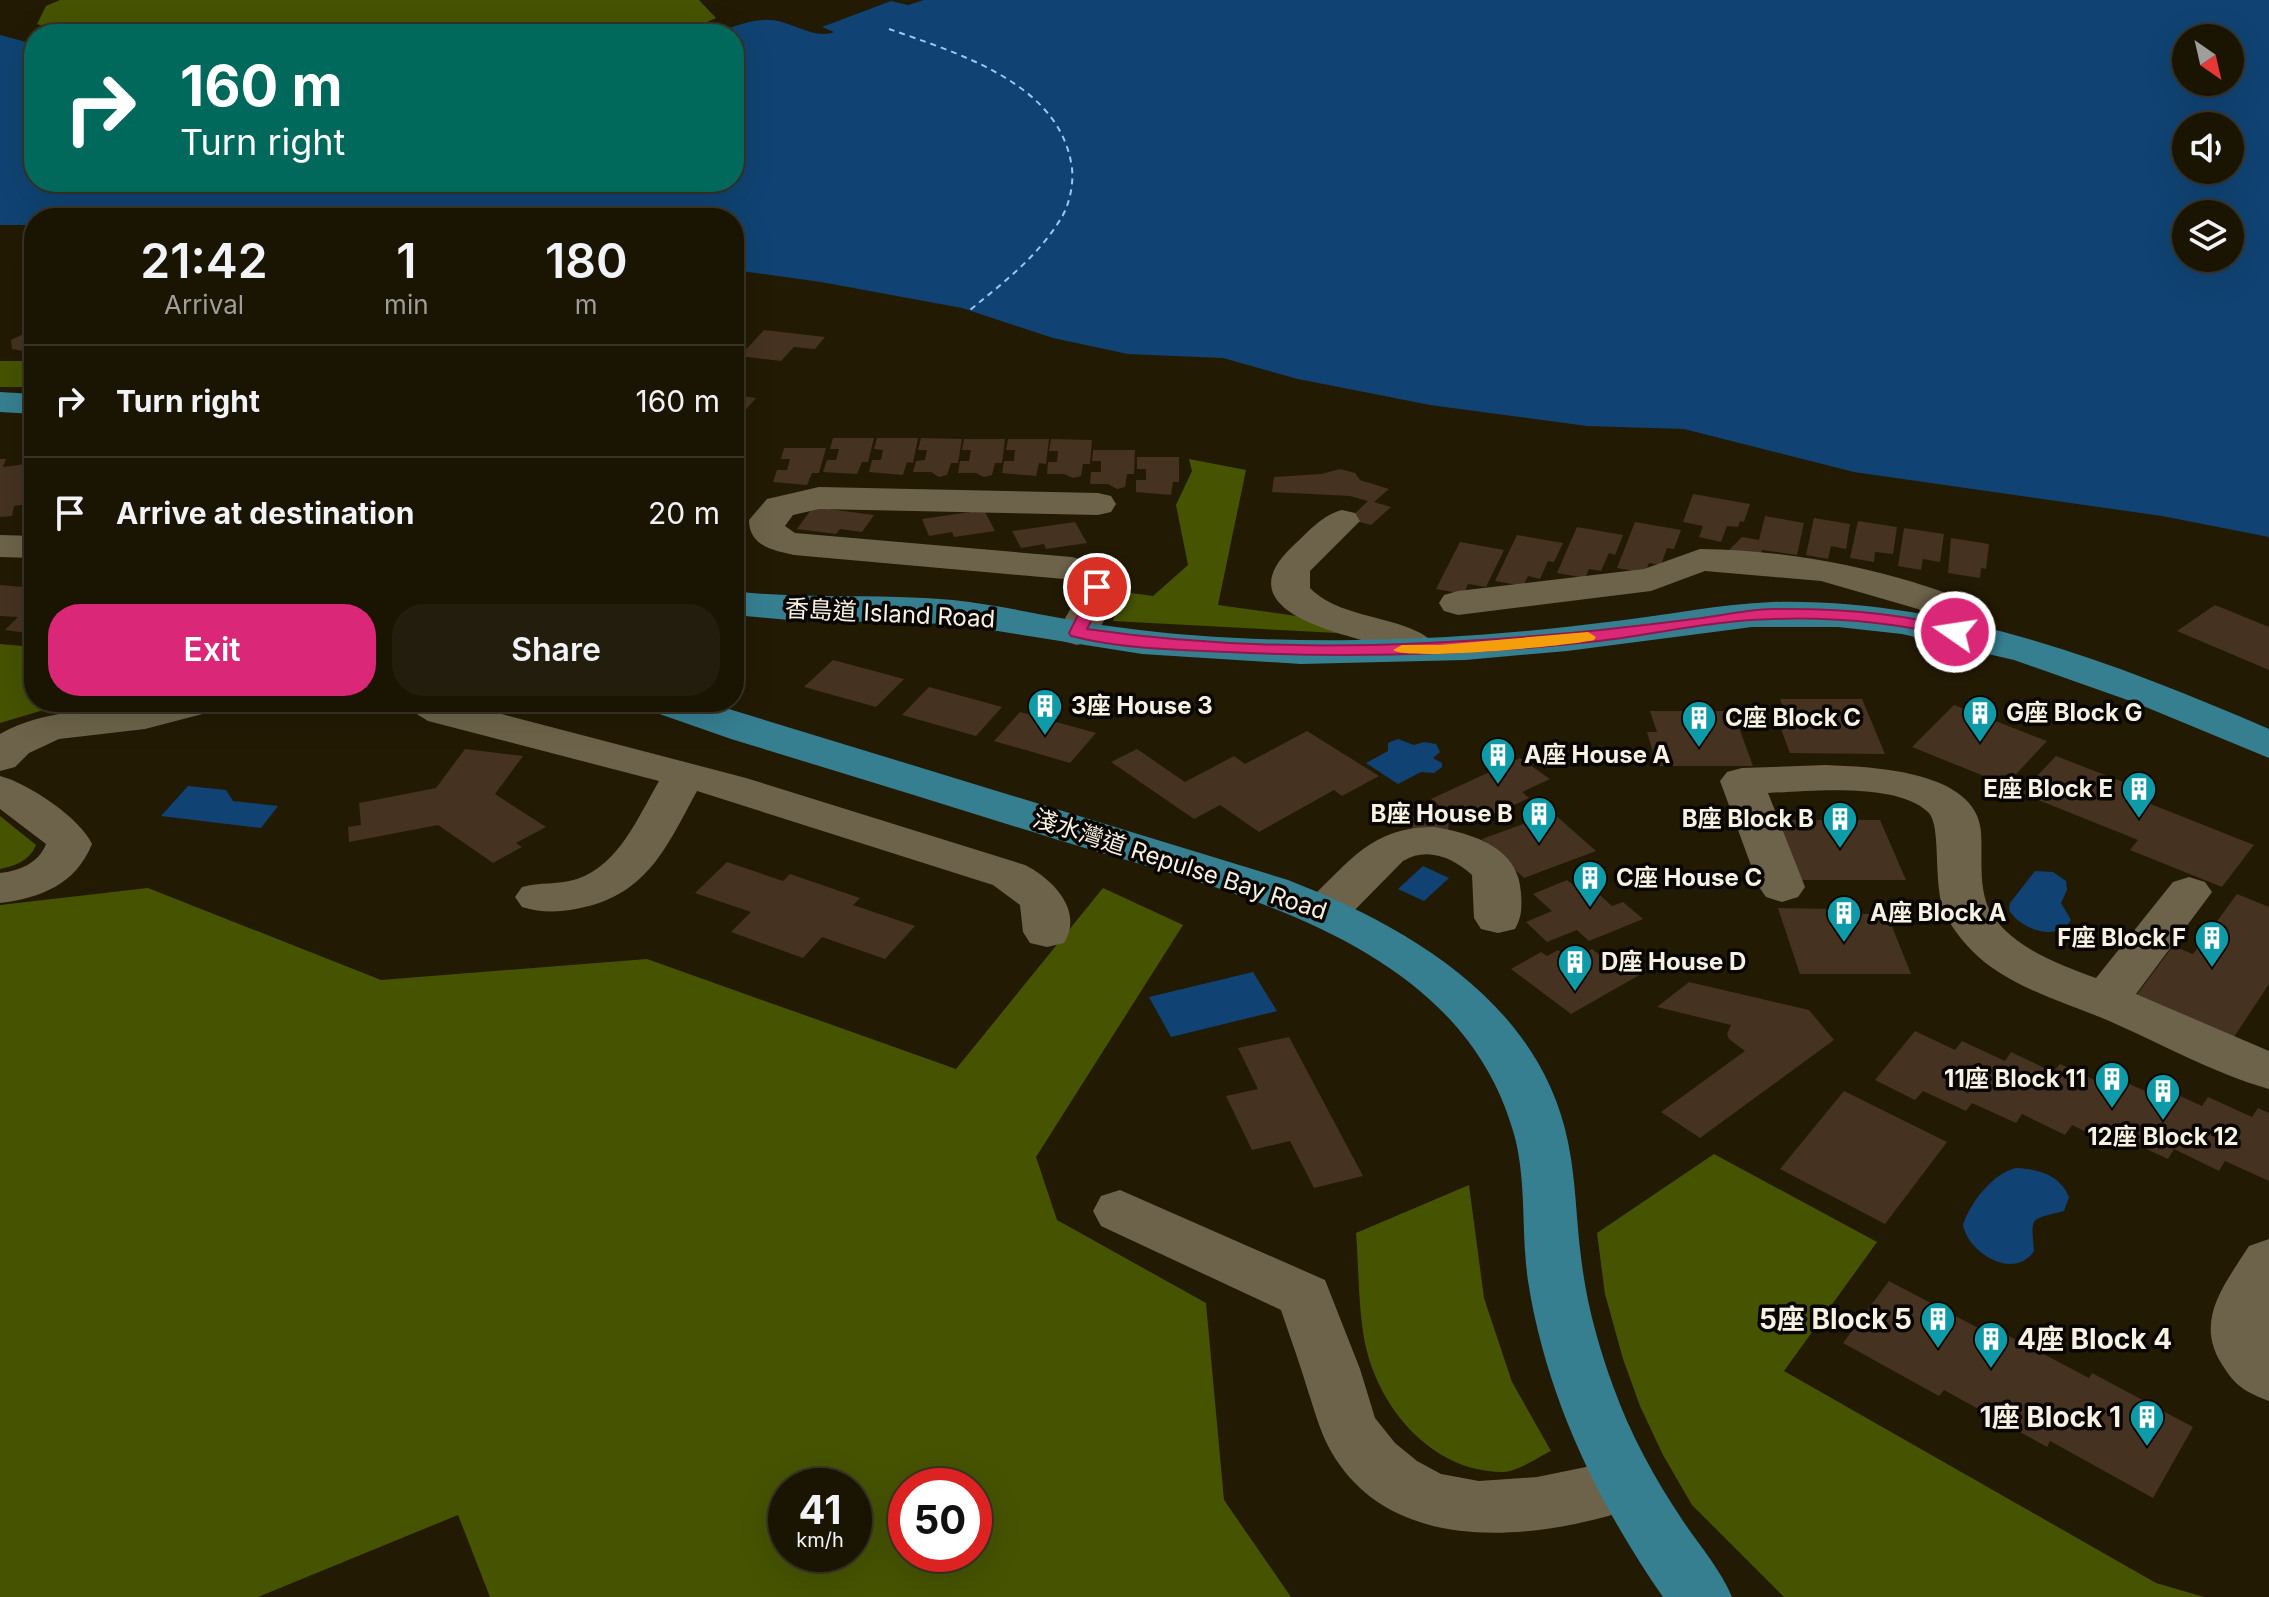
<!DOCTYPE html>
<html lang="en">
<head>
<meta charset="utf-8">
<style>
  :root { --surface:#1a1403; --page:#231d0d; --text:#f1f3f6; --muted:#9f9e9a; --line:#383325; --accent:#db2777 }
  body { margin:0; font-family:Inter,"Noto Sans TC",sans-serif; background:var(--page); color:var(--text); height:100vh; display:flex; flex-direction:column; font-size:30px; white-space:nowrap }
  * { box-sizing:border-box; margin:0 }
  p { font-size:26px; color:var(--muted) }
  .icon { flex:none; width:44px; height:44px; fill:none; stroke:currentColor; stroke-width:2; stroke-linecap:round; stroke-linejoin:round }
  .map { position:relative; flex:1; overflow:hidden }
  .details { position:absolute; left:24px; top:208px; width:720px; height:504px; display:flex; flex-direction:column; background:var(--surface); border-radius:32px; box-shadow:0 8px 32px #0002,0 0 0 2px var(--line) }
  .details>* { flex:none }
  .hud { position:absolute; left:24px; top:24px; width:720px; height:168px; border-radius:32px; box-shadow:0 8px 32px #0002,0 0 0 2px var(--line); background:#00695c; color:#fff; overflow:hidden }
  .needle { width:52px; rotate:146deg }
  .fabs { position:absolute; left:2172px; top:24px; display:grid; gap:16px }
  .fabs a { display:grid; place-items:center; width:72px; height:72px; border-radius:50%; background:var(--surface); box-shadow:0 8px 32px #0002,0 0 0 2px var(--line); font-size:40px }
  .speed { position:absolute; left:768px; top:1468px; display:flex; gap:16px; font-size:40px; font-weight:700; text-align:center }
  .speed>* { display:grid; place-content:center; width:104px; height:104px; border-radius:50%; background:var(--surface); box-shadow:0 8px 32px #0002,0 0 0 2px var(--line); line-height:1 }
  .speed small { font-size:20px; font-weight:400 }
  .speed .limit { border:12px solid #d22; background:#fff; color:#111 }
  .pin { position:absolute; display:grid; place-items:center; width:68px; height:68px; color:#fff; margin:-34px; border:4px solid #fff; border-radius:50%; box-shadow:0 2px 8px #0007 }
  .me { position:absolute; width:88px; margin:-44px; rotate:283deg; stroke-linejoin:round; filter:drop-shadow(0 0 6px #0008) }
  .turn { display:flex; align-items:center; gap:28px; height:168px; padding:0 24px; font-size:36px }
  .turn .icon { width:104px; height:104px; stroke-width:2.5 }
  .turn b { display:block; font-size:56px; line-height:68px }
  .eta { display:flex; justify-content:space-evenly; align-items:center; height:136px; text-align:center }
  .eta b { font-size:48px; font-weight:600; line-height:56px }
  .cta { display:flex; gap:16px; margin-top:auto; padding:16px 24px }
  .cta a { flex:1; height:92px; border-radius:32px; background:var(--accent); color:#fff; font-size:32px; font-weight:600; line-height:92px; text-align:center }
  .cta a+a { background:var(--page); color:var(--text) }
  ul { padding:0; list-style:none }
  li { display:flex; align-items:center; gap:24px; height:112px; padding:0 24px; border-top:2px solid var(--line) }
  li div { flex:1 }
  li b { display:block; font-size:30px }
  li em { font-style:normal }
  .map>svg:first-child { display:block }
</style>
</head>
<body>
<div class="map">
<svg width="2269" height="1597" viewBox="0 0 2269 1597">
  <rect width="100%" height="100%" fill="#231a04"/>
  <g fill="#465300" fill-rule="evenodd">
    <path d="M60,0H699L716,18L701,25L668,34H86L57,31L37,24L46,6Z"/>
    <rect x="0" y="361" width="34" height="26"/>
    <path d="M1189,459L1246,470L1218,605L1304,617L1374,635L1113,621L1123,592L1153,596L1188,565L1176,505L1192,471Z"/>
    <path d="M0,644L34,647V702H114L57,706L0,723Z"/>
    <path d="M0,816L36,845C29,861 17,865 0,869Z"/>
    <path d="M148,888L381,980L647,959L956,1069L1103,888L1183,925L1036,1157L1057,1220L1206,1303L1224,1500L1291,1597H490L458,1515L258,1597H0V905ZM786,1486H854V1554H786ZM906,1486H974V1554H906Z"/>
    <path d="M1714,1154L1877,1242L1784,1371L2156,1583L2204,1597H1784L1692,1505L1663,1455L1640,1406L1623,1359L1605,1294L1597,1233Z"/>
    <path d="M1469,1185L1484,1298L1512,1382L1551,1451C1538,1457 1516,1473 1501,1472C1431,1471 1378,1407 1365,1343C1358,1308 1359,1269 1356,1233Z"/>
  </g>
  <g fill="#104373" fill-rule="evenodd">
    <path d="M924,0H2269V537L2162,516L1854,472L1684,429L1587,426L1520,417L1430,405L1298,379L1223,358L1128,354L1053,338L962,308L821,282L734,270V218H34V225H0V35L34,44V182H734V34H716C733,26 753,19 772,20C793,22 815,40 834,32L822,27L891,1L908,5ZM2230,38V82H2186V38ZM2230,126V170H2186V126ZM2230,214V258H2186V214Z"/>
    <path d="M1398,739L1414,745L1424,742L1436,744L1440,752L1433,758L1442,763V767L1434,773L1421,772L1398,784L1366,763L1388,751V743Z"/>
    <path d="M188,786L226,790L233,801L278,806L261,828L161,816Z"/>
    <path d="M1423,866L1449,878L1424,901L1398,889Z"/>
    <path d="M2035,871L2053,872L2066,881L2067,890L2061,903L2071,920C2057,943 2020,929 2009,910L2010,903Z"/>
    <path d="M1253,972L1277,1011L1171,1037L1149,997Z"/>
    <path d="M2016,1168C2038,1169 2060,1175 2069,1197L2064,1211C2029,1220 2031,1216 2034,1251C2014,1281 1968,1253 1963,1225C1970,1203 1993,1173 2016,1168Z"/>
  </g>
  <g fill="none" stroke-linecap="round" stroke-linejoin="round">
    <path stroke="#9ec7f3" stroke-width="2" stroke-dasharray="6 5" stroke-linecap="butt" d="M889,29C957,53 1056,82 1071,162C1075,180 1070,205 1060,220C1037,257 1003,283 970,310"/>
  </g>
  <g fill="#453221">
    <path d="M34,329V353L12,349L11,340Z"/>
    <path d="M764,330L825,337L815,349L794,347L781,361L740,356Z"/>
    <path d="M734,395L756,398L734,423Z"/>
    <path d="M833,438H874L868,462H862L857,474L823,472L827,460H836L839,449H830Z"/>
    <path d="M877,438H918L913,463L907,462L903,475L869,472L872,460H881L883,450L874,449Z"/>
    <path d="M921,438L962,439L958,463H951L947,475L939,477L931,472H913L916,461L925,460L927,450H918Z"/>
    <path d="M964,439H1005L1002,463H995L992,475L984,477L976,473H958L960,461H969L971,450H962Z"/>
    <path d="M1008,439H1049L1046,464L1039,463L1036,476L1002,473L1004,461H1014L1015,450H1006Z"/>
    <path d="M1051,439L1092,440L1090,464H1083L1081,476L1073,478L1064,474H1047L1048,462H1057L1058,451H1049Z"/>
    <path d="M784,448H826L819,473H812L807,485L773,482L777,470H787L790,459H781Z"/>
    <path d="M1093,450H1135L1134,474H1127L1125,487L1117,489L1108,484H1090L1091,472H1101V461H1092Z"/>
    <path d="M1137,457H1179V482H1173L1171,495L1136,492V480H1146V469H1137Z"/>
    <path d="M0,459H6L3,467L34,463V503L14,506L12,516L0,517Z"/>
    <path d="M1340,469L1355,473L1360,480L1389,489L1374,502L1391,507L1371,525L1349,519L1368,501L1350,496L1272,492L1274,477L1321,474Z"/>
    <path d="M1693,494L1750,504L1744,522L1740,521L1738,527L1727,526L1721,542L1699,537L1703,526L1683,522Z"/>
    <path d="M813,507L874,515L862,532L840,529L836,534L797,529Z"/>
    <path d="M984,510L995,531L954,537L952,532L929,536L922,519Z"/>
    <path d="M1765,516L1804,523L1797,555L1762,550L1760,557L1727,552L1742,537L1759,540Z"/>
    <path d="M1814,518L1850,524L1846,549L1831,546L1828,559L1806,555Z"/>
    <path d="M1858,521L1897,527L1893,554L1875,552L1874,562L1850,558Z"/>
    <path d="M1075,522L1087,543L1046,549L1044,544L1021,548L1012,531Z"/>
    <path d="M1635,522L1681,530L1674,549L1667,548L1661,565L1649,563L1645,573L1617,568Z"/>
    <path d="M1577,527L1623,535L1615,555L1609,553L1601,571L1589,569L1585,578L1557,573Z"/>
    <path d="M1904,528L1944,534L1940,562L1923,559L1921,570L1898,566Z"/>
    <path d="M1517,535L1563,543L1554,562L1548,561L1540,579L1528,576L1523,586L1495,581Z"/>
    <path d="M1951,538L1989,544L1986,569L1981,568L1980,578L1948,573Z"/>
    <path d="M1460,542L1504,550L1486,587L1468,584L1464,594L1436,589Z"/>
    <path d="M0,585L34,588V626L27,633L5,630L18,617L0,616Z"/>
    <path d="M2215,605L2269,627V670L2177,631Z"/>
    <path d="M833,660L904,679L876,707L804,687Z"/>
    <path d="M929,687L1002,707L976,736L902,715Z"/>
    <path d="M1780,699H1862L1885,754L1790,753L1778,721H1788Z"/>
    <path d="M1954,705L2047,741L2006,785L1912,747Z"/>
    <path d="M1650,711H1733L1753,766H1657L1647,732H1657Z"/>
    <path d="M1020,712L1096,733L1070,763L994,741Z"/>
    <path d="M1307,731L1379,776L1342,796L1334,790L1259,832L1220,805L1194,819L1111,762L1137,749L1185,782L1234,756L1245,764Z"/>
    <path d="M465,749L523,756L495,794L546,827L516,843L522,847L493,863L438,825L349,842L348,827L361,825L359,803L436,788Z"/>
    <path d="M2056,756L2144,790L2138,799L2254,845L2222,887L2130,850L2138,840L2021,793Z"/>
    <path d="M1520,758L1550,779L1522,792L1529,798L1479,821L1469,813L1457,819L1431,799Z"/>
    <path d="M1414,813L1449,816L1448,835L1412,832Z"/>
    <path d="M1553,813L1596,851L1524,878L1482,839Z"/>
    <path d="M1777,820H1880L1906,880H1798Z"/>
    <path d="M727,862L783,881L790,874L860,898L853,905L915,926L885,959L822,937L803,958L731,932L751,912L695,893Z"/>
    <path d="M1567,880L1580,891L1591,887L1612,906L1623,902L1643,919L1589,941L1577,930L1547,942L1526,922L1552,911L1533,894Z"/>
    <path d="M2237,894L2269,907V984L2232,1040L2135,997L2173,946L2193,954Z"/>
    <path d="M1778,908L1834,909L1836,914H1887L1911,974H1800Z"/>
    <path d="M1592,949L1601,956L1611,950L1643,973L1571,1014L1511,969L1541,952L1547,956L1558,950L1572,961Z"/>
    <path d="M1689,982L1809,1010L1834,1040L1700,1138L1661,1112L1745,1051L1729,1039L1727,1034L1731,1025L1657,1007Z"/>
    <path d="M1915,1031L1955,1050L1962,1041L2005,1061L2011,1052L2053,1072L2060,1064L2101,1083L2107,1074L2152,1094L2158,1086L2202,1106L2208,1097L2252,1117L2258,1108L2269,1113V1181L2225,1161L2219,1171L2174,1149L2168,1159L2123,1138L2117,1147L2072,1125L2065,1135L2022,1114L2016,1123L1972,1103L1966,1111L1923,1091L1915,1100L1875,1080Z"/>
    <path d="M1289,1037L1363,1176L1314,1188L1290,1141L1252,1150L1226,1096L1258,1089L1238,1048Z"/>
    <path d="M1844,1091L1947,1142L1885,1224L1780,1169Z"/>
    <path d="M1889,1281L1984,1331L1988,1325L2089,1378L2092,1373L2193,1427L2153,1498L2050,1441L2047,1447L1944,1390L1939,1396L1843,1343Z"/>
  </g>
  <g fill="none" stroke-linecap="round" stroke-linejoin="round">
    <g fill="#6d634a" fill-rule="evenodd">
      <path d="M819,487L1098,493L1111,496L1116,504L1111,512L1098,515L819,509L793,515L785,526L795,533L1072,557C1128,571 1118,603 1091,641L1077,645L1063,641L1057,633L1073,604L1075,586L1064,579L794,555C773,550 749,546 749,520L767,499Z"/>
      <path d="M1342,510L1355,513L1360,521L1310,571V588C1344,623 1415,614 1439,649L1433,658C1409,664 1392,649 1369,642C1324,629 1228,606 1293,546C1308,532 1322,515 1342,510Z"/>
      <path d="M0,535L34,536V558L0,557Z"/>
      <path d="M1700,549C1773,550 1843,561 1913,582C1930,588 1950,592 1964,604C1972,611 1973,622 1975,632L1969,640L1955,644L1941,640L1932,618L1918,609L1821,581L1705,571L1651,591L1458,615L1444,611L1439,603L1444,595L1458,591L1644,569Z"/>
      <path d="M153,702H220L214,711L145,729L59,739L29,753L15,767L0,771V734C47,707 101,712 153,702Z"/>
      <path d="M406,702H456L746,778L1025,865C1053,879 1084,911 1064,943L1047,947L1030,943L1023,932L1020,905L993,885L697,791C669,842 650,890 589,906C566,912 545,914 522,907L515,897L522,887C539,882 560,885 577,879C619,865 638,817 659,781L428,721L412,711Z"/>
      <path d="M1826,765C1871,767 1977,770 1981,832C1983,859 1977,892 1993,916C2016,949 2060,965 2096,978L2173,882L2189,877L2205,882L2212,892L2136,994L2269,1051V1089C2213,1073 2160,1043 2107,1020C2069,1004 2026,992 1991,967C1973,954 1958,937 1947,918C1931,890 1943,826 1928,812C1897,782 1810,791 1768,793L1805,887L1798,897L1782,902L1766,897L1759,887L1720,781L1727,772L1742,768Z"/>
      <path d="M0,776C28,783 80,818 92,844C76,884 41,898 0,903V873C19,871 39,863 46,844L0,809Z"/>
      <path d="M1435,827C1473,834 1519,847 1521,893C1522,907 1522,917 1515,929L1498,933L1481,929L1474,918L1472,875C1454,858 1427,846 1403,861L1343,922L1326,926L1309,922L1303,911L1309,900C1350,861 1373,826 1435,827Z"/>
      <path d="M1120,1190L1325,1280L1360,1369L1375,1418L1395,1443L1417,1461L1441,1474L1479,1481L1537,1477L1625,1459L1647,1466L1656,1485L1647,1504C1549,1538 1401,1561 1335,1458C1321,1436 1316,1415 1308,1391C1300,1364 1290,1337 1281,1310L1101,1226L1093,1211L1101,1196Z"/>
      <path d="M2269,1239V1401C2250,1394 2236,1387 2225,1369C2192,1323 2223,1287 2249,1246Z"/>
    </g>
    <g fill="#367f91" fill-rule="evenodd">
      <path d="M0,392L34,394V414L0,412Z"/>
      <path d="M734,591C807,600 880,593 953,600C1008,606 1061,620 1116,627C1196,638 1277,641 1358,640C1445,639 1531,632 1616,621C1668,615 1720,604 1772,602C1946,598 2112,661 2269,729V758L2136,703L2014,660L1902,634L1838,627H1752L1567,651L1465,660L1301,664L1142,654L953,624L789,620L734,615Z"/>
      <path d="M645,702H706L1288,880C1409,927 1540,1003 1568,1142C1576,1180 1576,1219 1581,1257C1586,1301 1598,1345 1613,1386C1630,1434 1655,1479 1683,1521C1700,1546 1720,1569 1732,1597H1663C1597,1502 1546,1396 1528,1281C1521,1233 1527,1181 1514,1134C1459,937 1225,891 1055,839C947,805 839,772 731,739L651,711Z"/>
    </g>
  </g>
  <path fill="#db2777" stroke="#8e194d" stroke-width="2" d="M1097,582L1105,587L1104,595L1087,629C1244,652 1401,648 1558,634C1606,630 1654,624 1702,618C1726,615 1751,609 1774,609C1836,608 1901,613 1960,629L1963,632L1955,637C1896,623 1834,617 1774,619C1716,620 1656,634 1599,641C1475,655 1353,658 1228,652C1176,650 1122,649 1071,636L1069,633L1088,595L1089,587Z"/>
  <path fill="#f59e0b" d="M1588,632L1596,637L1594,640C1569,646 1406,661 1393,650L1402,645H1440Z"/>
  <defs>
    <g id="building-pin" transform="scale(1.8)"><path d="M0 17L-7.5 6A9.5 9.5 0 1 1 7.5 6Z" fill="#0f9aa8" stroke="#090601"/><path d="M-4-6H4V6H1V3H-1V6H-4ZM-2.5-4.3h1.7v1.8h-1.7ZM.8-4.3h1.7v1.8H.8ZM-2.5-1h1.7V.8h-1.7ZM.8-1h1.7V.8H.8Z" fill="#fff"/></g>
  </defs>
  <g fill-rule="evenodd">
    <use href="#building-pin" x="1045" y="706"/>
    <use href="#building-pin" x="1980" y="713"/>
    <use href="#building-pin" x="1699" y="718"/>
    <use href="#building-pin" x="1498" y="755"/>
    <use href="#building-pin" x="2139" y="789"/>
    <use href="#building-pin" x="1539" y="814"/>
    <use href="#building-pin" x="1840" y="819"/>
    <use href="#building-pin" x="1590" y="878"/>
    <use href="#building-pin" x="1844" y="913"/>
    <use href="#building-pin" x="2212" y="938"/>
    <use href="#building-pin" x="1575" y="962"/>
    <use href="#building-pin" x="2112" y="1079"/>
    <use href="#building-pin" x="2163" y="1091"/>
    <use href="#building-pin" x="1938" y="1319"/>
    <use href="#building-pin" x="1991" y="1339"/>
    <use href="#building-pin" x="2147" y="1417"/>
  </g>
  <g text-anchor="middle" stroke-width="7" stroke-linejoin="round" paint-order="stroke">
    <g font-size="24" fill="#f7f1e3" stroke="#090601">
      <text transform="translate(890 614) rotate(3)" y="8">香島道 Island Road</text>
      <text transform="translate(1180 865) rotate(18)" y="8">淺水灣道 Repulse Bay Road</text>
    </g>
    <g font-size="24" font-weight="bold" fill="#f7f1e3" stroke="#090601" text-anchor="start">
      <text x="1071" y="714">3座 House 3</text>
      <text x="2006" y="721">G座 Block G</text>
      <text x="1725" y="726">C座 Block C</text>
      <text x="1524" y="763">A座 House A</text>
      <text x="2113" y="797" text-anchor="end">E座 Block E</text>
      <text x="1513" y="822" text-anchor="end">B座 House B</text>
      <text x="1814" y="827" text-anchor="end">B座 Block B</text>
      <text x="1616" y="886">C座 House C</text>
      <text x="1870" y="921">A座 Block A</text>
      <text x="2186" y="946" text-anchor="end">F座 Block F</text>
      <text x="1601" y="970">D座 House D</text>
      <text x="2086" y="1087" text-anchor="end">11座 Block 11</text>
      <text x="2163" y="1145" text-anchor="middle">12座 Block 12</text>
    </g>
    <g font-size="28" font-weight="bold" fill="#f7f1e3" stroke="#090601" text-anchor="end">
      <text x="1912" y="1329">5座 Block 5</text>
      <text x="2017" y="1349" text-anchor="start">4座 Block 4</text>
      <text x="2121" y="1427">1座 Block 1</text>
    </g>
  </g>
</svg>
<div class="fabs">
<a><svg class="needle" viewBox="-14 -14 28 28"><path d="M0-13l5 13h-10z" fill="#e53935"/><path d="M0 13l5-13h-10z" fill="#9f9e9a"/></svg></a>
<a><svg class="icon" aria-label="sound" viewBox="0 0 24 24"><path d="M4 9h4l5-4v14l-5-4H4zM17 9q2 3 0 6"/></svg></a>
<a><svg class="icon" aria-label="layers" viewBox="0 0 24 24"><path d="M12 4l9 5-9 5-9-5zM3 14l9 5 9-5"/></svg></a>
</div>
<div class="speed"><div>41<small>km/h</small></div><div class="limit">50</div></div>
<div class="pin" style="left:1097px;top:587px;background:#d93025"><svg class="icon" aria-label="arrive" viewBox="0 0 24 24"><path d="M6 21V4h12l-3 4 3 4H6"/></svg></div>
<svg class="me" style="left:1955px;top:632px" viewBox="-20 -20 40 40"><circle r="17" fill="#db2777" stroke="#fff" stroke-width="3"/><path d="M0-11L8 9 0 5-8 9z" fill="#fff"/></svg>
<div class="hud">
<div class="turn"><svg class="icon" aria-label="right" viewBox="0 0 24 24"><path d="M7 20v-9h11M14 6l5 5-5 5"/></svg><div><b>160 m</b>Turn right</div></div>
</div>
<section class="details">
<div class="eta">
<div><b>21:42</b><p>Arrival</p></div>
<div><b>1</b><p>min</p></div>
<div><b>180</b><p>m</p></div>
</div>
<ul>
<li><svg class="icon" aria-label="right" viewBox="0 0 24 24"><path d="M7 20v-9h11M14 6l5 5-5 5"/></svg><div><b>Turn right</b></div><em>160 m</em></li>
<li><svg class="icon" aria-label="arrive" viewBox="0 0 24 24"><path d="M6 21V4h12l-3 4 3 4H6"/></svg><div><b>Arrive at destination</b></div><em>20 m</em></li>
</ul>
<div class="cta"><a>Exit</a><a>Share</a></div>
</section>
</div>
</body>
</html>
